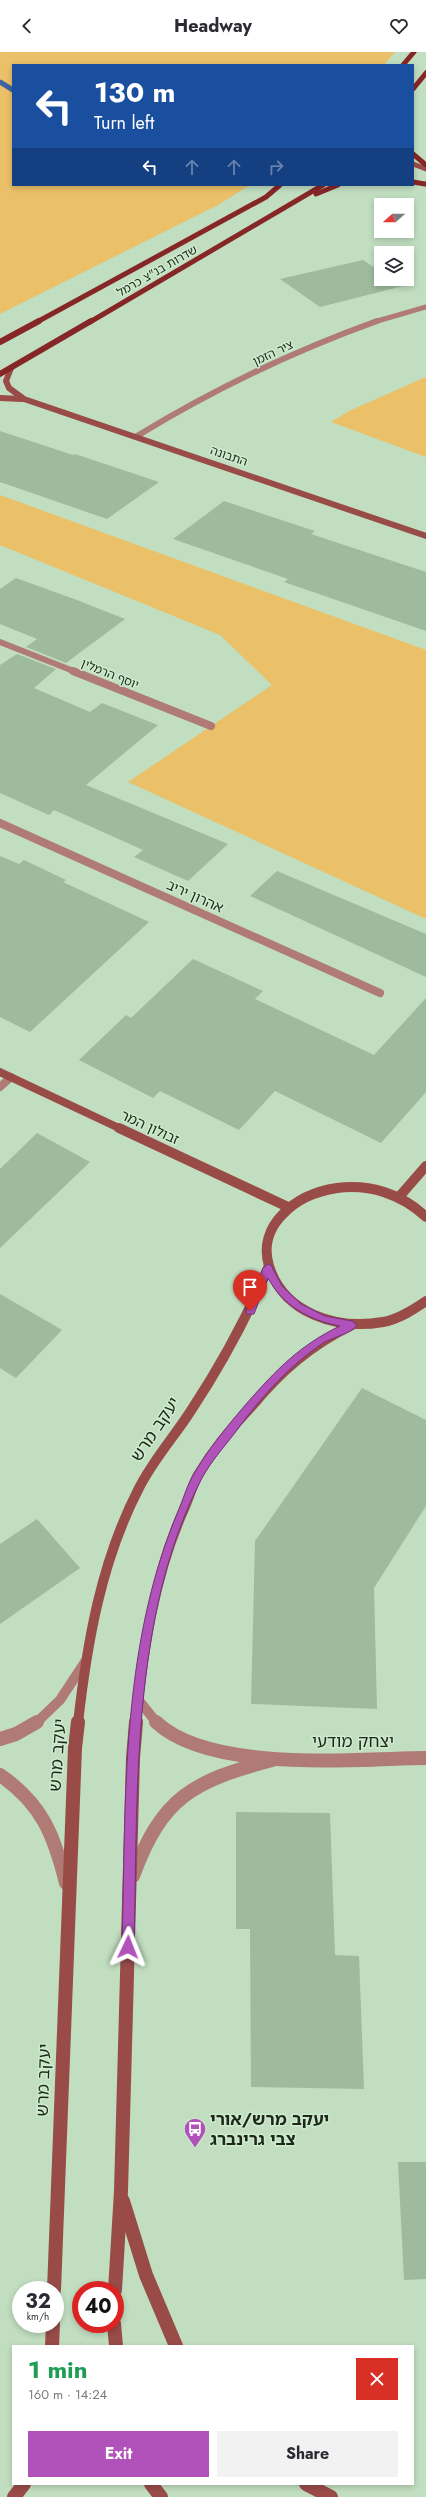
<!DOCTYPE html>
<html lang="en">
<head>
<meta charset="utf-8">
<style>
  :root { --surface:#fff; --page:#f2f2f3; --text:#2b2b33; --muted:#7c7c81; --accent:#b151ba }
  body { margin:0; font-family:Jost,"Noto Sans Hebrew",sans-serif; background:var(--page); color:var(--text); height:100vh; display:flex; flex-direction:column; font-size:15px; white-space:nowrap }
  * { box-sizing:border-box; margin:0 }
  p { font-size:13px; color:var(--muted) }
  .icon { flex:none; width:22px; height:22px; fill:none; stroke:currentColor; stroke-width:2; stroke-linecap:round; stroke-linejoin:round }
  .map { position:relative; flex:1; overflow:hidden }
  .details { position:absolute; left:12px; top:2293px; width:402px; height:140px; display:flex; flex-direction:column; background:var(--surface); border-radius:0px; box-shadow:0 2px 6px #0003 }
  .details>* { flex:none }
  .guide { position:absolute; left:12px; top:12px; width:402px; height:122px; border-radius:0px; box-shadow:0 2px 6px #0003; background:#1a4fa0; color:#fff; overflow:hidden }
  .needle { width:26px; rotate:249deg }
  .buttons { position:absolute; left:374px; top:146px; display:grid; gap:8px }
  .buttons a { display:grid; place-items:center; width:40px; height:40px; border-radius:0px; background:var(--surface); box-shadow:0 2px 6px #0003; font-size:20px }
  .speed { position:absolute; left:12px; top:2229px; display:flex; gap:8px; font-size:20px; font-weight:700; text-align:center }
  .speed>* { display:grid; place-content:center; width:52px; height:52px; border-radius:50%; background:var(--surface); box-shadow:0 2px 6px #0003; line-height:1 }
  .speed small { font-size:10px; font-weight:400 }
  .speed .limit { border:6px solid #d22; background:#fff; color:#111 }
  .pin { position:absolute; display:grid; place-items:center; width:34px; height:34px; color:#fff; margin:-41px -17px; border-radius:50% 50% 50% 0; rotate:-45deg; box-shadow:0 0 4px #0007 }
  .pin .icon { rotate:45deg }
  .me { position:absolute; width:44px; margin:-22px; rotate:2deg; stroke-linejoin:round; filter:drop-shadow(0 0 3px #0008) }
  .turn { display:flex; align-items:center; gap:14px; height:84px; padding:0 16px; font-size:18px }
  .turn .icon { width:52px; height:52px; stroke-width:2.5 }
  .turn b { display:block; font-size:28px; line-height:34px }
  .lanes { display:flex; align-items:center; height:38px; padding:0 16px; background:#0003; justify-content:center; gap:20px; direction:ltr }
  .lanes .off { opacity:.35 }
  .round { display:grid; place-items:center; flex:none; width:42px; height:42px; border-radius:0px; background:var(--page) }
  .head { display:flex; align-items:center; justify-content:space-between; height:68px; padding:0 16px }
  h1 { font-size:24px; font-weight:700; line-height:30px; color:#1e9e55 }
  .action { display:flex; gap:8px; margin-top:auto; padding:8px 16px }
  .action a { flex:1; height:46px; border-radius:0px; background:var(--accent); color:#fff; font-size:16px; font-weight:700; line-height:46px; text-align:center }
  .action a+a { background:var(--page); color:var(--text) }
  header { display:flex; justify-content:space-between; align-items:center; height:52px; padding:0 16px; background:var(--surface); font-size:18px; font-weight:700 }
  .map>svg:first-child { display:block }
</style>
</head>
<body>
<header><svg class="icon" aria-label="back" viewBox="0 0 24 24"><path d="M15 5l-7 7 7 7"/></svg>Headway<svg class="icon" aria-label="heart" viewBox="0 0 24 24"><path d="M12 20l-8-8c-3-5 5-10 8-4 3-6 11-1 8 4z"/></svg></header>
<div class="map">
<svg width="426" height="2445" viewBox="0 0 426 2445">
  <rect width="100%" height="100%" fill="#c1dec0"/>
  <g fill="#eac068">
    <path d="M0,0H395L384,13H13V133H250L218,153L0,262Z"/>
    <path d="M426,325V405L331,370L349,359Z"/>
    <path d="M0,443L426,598V867L128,730L272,633L220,583L0,493Z"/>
  </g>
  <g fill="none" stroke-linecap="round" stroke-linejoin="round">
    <path stroke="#4162a2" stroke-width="5" d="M0,30L13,38"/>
  </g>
  <g fill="#9fbb9e">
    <path d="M363,208L381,220V227H393L403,234L320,255L280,227Z"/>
    <path d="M0,379L73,403L75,402L159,430L107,467L0,430Z"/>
    <path d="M224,449L315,479L311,482L426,520V579L284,530L288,527L173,487Z"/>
    <path d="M16,526L77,548L125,567L66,611L26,595L37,587L0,572V537Z"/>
    <path d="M17,602L56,617L34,636L90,660L102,651L158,673L86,733L228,792L188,829L134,805L143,798L54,758L49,763L0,741V613Z"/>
    <path d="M0,804L19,812L24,808L66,828L63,830L149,870L30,980L0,965Z"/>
    <path d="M277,819L426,882V925L250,844Z"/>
    <path d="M193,907L263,939L255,947L374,1003L426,946V1040L381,1091L275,1039L239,1078L160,1039L153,1046L79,1008L126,963L131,966Z"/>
    <path d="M37,1081L90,1110L0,1196V1117Z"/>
    <path d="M0,1242L62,1278L16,1326L0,1316Z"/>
    <path d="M362,1336L426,1368V1454L374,1536L377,1657L251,1652L255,1489Z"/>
    <path d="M37,1467L80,1516L0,1572V1492Z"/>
    <path d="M236,1760L330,1761L335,1903L359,1904L364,2037L251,2035L250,1877H236Z"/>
    <path d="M398,2110H426V2227L404,2228Z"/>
  </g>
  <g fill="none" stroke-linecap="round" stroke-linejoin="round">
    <path stroke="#b07a75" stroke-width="5" d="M374,270L426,255"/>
    <g stroke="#b07a75" stroke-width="6">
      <path d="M137,384C212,338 294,299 377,269"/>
      <path d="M0,590L76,620"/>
    </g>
    <g stroke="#b07a75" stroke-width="8">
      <path d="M73,619L211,674"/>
      <path d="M0,771L380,941"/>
      <path d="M0,1035L11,1025"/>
    </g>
    <g stroke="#b07a75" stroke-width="10">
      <path d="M137,1646L157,1671"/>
      <path d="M36,1671L60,1648L85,1610"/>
    </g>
    <g stroke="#b07a75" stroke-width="14">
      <path d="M156,1670C210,1721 355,1707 426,1706"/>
      <path d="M0,1687L16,1682L37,1670"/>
      <path d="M0,1723C42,1752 54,1783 66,1831"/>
      <path d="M133,1824C162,1745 193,1729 272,1708"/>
    </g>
    <path stroke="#994b48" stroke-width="5" d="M413,112L426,117"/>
    <g stroke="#994b48" stroke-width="6">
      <path d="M11,316L6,329L9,336L24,347L426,484"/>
      <path d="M0,346L22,347"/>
    </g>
    <path stroke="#994b48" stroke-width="8" d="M0,1020L121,1077"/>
    <g stroke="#994b48" stroke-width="10">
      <path d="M119,1076L288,1155"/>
      <path d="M399,1145L426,1114"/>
      <path d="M426,1165C402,1142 370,1132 337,1136C317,1139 297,1147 283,1162C269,1176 263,1194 269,1214C284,1262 337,1278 383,1270C399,1267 413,1258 426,1249"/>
      <path d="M78,1671C87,1591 101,1510 138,1438C152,1409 175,1384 192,1357C221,1313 247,1265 268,1216"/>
      <path d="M136,1671C143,1598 154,1524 184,1457C189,1446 192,1434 198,1423C213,1398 232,1375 252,1354C281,1319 311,1293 352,1273"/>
    </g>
    <g stroke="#994b48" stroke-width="14">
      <path d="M123,2149L146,2223L176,2294"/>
      <path d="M54,2238L75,1696L78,1670"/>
      <path d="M115,2238L121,2139L133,1706L136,1670"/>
      <path d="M114,2272L116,2294"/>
      <path d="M52,2294L53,2272"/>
      <path d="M151,2432L161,2445"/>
      <path d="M306,2432L331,2445"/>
      <path d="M14,2445L24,2432"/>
    </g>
    <g stroke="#862627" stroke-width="5">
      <path d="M403,13L414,0"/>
      <path d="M413,37L426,21"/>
      <path d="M413,102L426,113"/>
      <path d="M413,130L425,132"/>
      <path d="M316,142L338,133"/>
      <path d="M37,270L266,145L280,133"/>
      <path d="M90,270L323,133"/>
    </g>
    <g stroke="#862627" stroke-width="6">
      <path d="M0,290L39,269"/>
      <path d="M0,322L91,269"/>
    </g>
  </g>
  <path fill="#b151ba" stroke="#733579" d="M268,1212L271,1213L282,1234L301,1252L325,1264L352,1269L357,1273C351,1282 333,1285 323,1291C289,1314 261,1345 237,1378C226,1393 211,1409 202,1426C130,1564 138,1743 134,1895L133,1899L128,1901L124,1899L122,1895C126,1750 120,1598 177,1462C183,1448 187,1433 195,1420C209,1396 229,1372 247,1351C276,1318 300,1293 340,1274C309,1268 283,1254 268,1226L254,1262H247L246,1259L263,1216Z"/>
  <defs>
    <g id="bus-pin" transform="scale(1.15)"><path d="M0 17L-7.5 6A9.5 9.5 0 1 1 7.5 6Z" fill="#b151ba" stroke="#ceebcd"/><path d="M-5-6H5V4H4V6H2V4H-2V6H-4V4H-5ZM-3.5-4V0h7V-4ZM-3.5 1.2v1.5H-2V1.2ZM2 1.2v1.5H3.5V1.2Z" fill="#fff"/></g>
  </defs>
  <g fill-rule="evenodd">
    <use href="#bus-pin" x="195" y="2077"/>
  </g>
  <g text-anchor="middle" stroke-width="3" stroke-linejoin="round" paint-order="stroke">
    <g font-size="12" fill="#1d271c" stroke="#ceebcd">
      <text transform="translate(157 219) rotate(-30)" y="4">שדרות בנ"צ כרמל</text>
      <text transform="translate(273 301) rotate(-25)" y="4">ציר הזמן</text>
      <text transform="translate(229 404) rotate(19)" y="4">התבונה</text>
      <text transform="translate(110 622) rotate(22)" y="4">יוסף הרמלין</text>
    </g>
    <g font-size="14" fill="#1d271c" stroke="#ceebcd">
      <text transform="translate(195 844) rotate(24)" y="5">אהרון יריב</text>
      <text transform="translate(150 1075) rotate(25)" y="5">זבולון המר</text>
    </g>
    <g font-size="17" fill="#1d271c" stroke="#ceebcd">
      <text transform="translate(155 1377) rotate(-56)" y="6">יעקב מרש</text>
      <text x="353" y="1695">יצחק מודעי</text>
      <text transform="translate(57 1703) rotate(-86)" y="6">יעקב מרש</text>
      <text transform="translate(43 2028) rotate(-88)" y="6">יעקב מרש</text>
    </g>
    <g font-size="17" font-weight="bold" fill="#1d271c" stroke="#ceebcd" text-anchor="start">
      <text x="210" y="2073">יעקב מרש/אורי<tspan x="210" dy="20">צבי גרינברג</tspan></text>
    </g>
  </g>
</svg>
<div class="buttons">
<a><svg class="needle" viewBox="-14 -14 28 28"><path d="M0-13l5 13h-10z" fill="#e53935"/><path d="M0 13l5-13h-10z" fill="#7c7c81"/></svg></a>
<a><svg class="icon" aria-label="layers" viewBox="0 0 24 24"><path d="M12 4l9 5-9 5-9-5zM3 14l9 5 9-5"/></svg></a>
</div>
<div class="speed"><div>32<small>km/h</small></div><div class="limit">40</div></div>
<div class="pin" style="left:250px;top:1259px;background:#d93025"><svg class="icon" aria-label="arrive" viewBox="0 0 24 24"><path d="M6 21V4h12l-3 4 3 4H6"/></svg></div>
<svg class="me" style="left:128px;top:1895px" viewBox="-20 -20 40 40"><path d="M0-17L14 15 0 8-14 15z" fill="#b151ba" stroke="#fff" stroke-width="4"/></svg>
<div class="guide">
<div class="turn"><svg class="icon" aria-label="left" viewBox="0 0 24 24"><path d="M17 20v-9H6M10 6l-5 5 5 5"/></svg><div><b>130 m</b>Turn left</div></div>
<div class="lanes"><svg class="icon" aria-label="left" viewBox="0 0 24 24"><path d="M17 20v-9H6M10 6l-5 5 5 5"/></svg><svg class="icon off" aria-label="ahead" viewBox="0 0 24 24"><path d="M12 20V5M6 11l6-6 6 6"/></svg><svg class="icon off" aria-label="ahead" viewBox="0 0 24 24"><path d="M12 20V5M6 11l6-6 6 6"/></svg><svg class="icon off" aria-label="right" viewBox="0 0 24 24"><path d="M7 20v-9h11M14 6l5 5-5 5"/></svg></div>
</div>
<section class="details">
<div class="head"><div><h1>1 min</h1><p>160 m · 14:24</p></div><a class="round" style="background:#d93025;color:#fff"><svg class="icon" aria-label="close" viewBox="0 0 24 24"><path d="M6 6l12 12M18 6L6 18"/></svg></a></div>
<div class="action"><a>Exit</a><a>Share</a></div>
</section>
</div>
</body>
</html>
